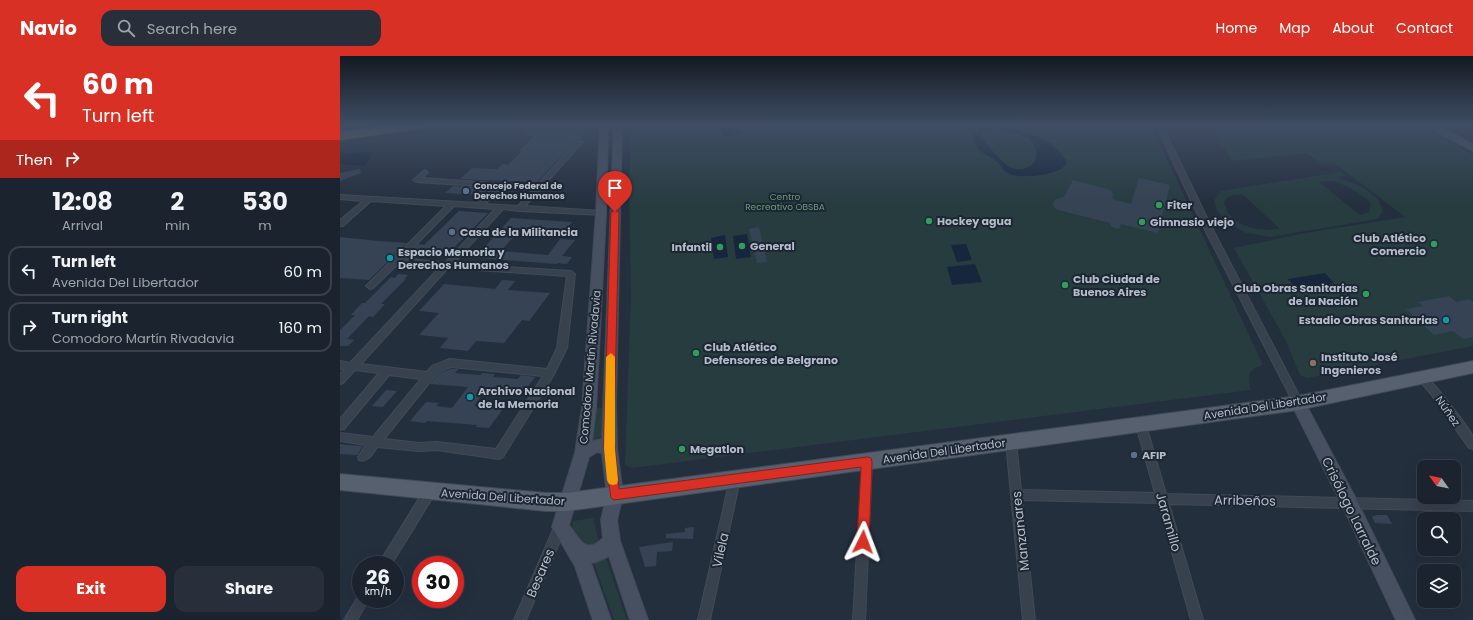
<!DOCTYPE html>
<html lang="en">
<head>
<meta charset="utf-8">
<style>
  :root { --surface:#1b232e; --page:#282f3a; --text:#f1f3f6; --muted:#a0a4aa; --line:#39404a; --accent:#d93025 }
  body { margin:0; font-family:Poppins,sans-serif; background:var(--page); color:var(--text); height:100vh; display:flex; flex-direction:column; font-size:15px; white-space:nowrap }
  * { box-sizing:border-box; margin:0 }
  p { font-size:13px; color:var(--muted) }
  .icon { flex:none; width:22px; height:22px; fill:none; stroke:currentColor; stroke-width:2; stroke-linecap:round; stroke-linejoin:round }
  .map { position:relative; flex:1; overflow:hidden }
  .drawer { display:flex; flex-direction:column; background:var(--surface); width:340px }
  .drawer>* { flex:none }
  .banner { background:#d93025; color:#fff; overflow:hidden }
  .needle { width:26px; rotate:303deg }
  .controls { position:absolute; left:1077px; top:404px; display:grid; gap:8px }
  .controls a { display:grid; place-items:center; width:44px; height:44px; border-radius:8px; background:var(--surface); box-shadow:0 4px 16px #0002,0 0 0 1px var(--line); font-size:20px }
  .speed { position:absolute; left:12px; top:500px; display:flex; gap:8px; font-size:20px; font-weight:700; text-align:center }
  .speed>* { display:grid; place-content:center; width:52px; height:52px; border-radius:50%; background:var(--surface); box-shadow:0 4px 16px #0002,0 0 0 1px var(--line); line-height:1 }
  .speed small { font-size:10px; font-weight:400 }
  .speed .limit { border:6px solid #d22; background:#fff; color:#111 }
  .pin { position:absolute; display:grid; place-items:center; width:34px; height:34px; color:#fff; margin:-41px -17px; border-radius:50% 50% 50% 0; rotate:-45deg; box-shadow:0 0 4px #0007 }
  .pin .icon { rotate:45deg }
  .me { position:absolute; width:44px; margin:-22px; rotate:3deg; stroke-linejoin:round; filter:drop-shadow(0 0 3px #0008) }
  .turn { display:flex; align-items:center; gap:14px; height:84px; padding:0 16px; font-size:18px }
  .turn .icon { width:52px; height:52px; stroke-width:2.5 }
  .turn b { display:block; font-size:28px; line-height:34px }
  .then { display:flex; align-items:center; height:38px; padding:0 16px; background:#0003; gap:8px; font-size:15px }
  .eta { display:flex; justify-content:space-evenly; align-items:center; height:68px; text-align:center }
  .eta b { font-size:24px; font-weight:700; line-height:28px }
  .button { display:flex; gap:8px; margin-top:auto; padding:8px 16px }
  .button a { flex:1; height:46px; border-radius:12px; background:var(--accent); color:#fff; font-size:16px; font-weight:700; line-height:46px; text-align:center }
  .button a+a { background:var(--page); color:var(--text) }
  ul { padding:0; list-style:none }
  li { display:flex; align-items:center; gap:12px; height:50px; margin:0 8px 6px; padding:0 8px; border:2px solid var(--line); border-radius:12px }
  li div { flex:1 }
  li b { display:block; font-size:15px }
  li em { font-style:normal }
  header { display:flex; align-items:center; gap:24px; box-sizing:border-box; height:56px; padding:0 20px; background:var(--accent); color:#fff }
  header strong { font-size:19px }
  nav { display:flex; gap:22px; margin-inline-start:auto; font-size:14px }
  .search { width:280px; height:36px; background:var(--page); display:flex; align-items:center; gap:10px; box-sizing:border-box; padding:0 14px; border-radius:12px; color:var(--muted); font-size:15px }
  main { display:flex; flex:1; min-height:0 }
  .map>svg:first-child { display:block }
</style>
</head>
<body>
<header>
<strong>Navio</strong>
<div class="search"><svg class="icon" aria-label="search" viewBox="0 0 24 24"><circle cx="10" cy="10" r="6"/><path d="M15 15l6 6"/></svg>Search here</div>
<nav><a>Home</a><a>Map</a><a>About</a><a>Contact</a></nav>
</header>
<main>
<section class="drawer">
<div class="banner">
<div class="turn"><svg class="icon" aria-label="left" viewBox="0 0 24 24"><path d="M17 20v-9H6M10 6l-5 5 5 5"/></svg><div><b>60 m</b>Turn left</div></div>
<div class="then">Then<svg class="icon" aria-label="right" viewBox="0 0 24 24"><path d="M7 20v-9h11M14 6l5 5-5 5"/></svg></div>
</div>
<div class="eta">
<div><b>12:08</b><p>Arrival</p></div>
<div><b>2</b><p>min</p></div>
<div><b>530</b><p>m</p></div>
</div>
<ul>
<li><svg class="icon" aria-label="left" viewBox="0 0 24 24"><path d="M17 20v-9H6M10 6l-5 5 5 5"/></svg><div><b>Turn left</b><p>Avenida Del Libertador</p></div><em>60 m</em></li>
<li><svg class="icon" aria-label="right" viewBox="0 0 24 24"><path d="M7 20v-9h11M14 6l5 5-5 5"/></svg><div><b>Turn right</b><p>Comodoro Martín Rivadavia</p></div><em>160 m</em></li>
</ul>
<div class="button"><a>Exit</a><a>Share</a></div>
</section>
<div class="map">
<svg width="1133" height="564" viewBox="0 0 1133 564">
  <rect width="100%" height="100%" fill="#242f3e"/>
  <g fill="#263c3f" fill-rule="evenodd">
    <path d="M291,69H811L923,309C909,313 906,320 911,334L292,412L285,409L291,239L289,132Z"/>
    <path d="M869,69H1077L1133,98V290L967,322L960,319L946,285L894,192L960,178L1065,161L993,106L982,108L966,97L892,105Z"/>
    <path d="M1000,116L1006,120L997,121L1023,131L1038,143L1043,155L1037,163L930,181L907,177L890,168L877,155L874,144L881,135ZM991,125C1007,129 1017,135 1030,146L1029,156L1020,159L979,126ZM902,138L939,172V173C918,176 888,170 884,146L889,140Z"/>
    <path d="M266,351L263,381L250,384L253,353Z"/>
    <path d="M253,462L259,487L257,489L248,490C243,483 229,474 233,465Z"/>
    <path d="M264,500L266,502L287,564H274L254,507L256,504Z"/>
  </g>
  <g fill="#17263c" fill-rule="evenodd">
    <path d="M393,69L394,75L402,74V78L383,81L382,70Z"/>
    <path d="M664,71C690,77 712,81 727,106C726,108 723,112 721,113C711,119 681,123 670,118C661,114 662,109 655,104C644,97 636,95 632,82C639,69 651,72 664,71ZM660,73L689,82C693,87 698,95 696,102C694,112 678,116 670,111C661,106 645,87 641,78L648,74Z"/>
    <path d="M34,95L25,110L0,108V99Z"/>
    <path d="M407,178L411,201L396,203L393,180Z"/>
    <path d="M385,179L388,201L374,203L371,182Z"/>
    <path d="M626,188L632,204L617,206L611,189Z"/>
    <path d="M635,208L642,226L612,229L607,211Z"/>
    <path d="M985,217L994,227L957,233L948,223Z"/>
  </g>
  <g fill="#364354">
    <path d="M194,70L245,73L241,83L237,84L197,126L120,123L132,112L157,113L162,108L168,109L182,95H179L194,80L184,79Z"/>
    <path d="M20,113L21,117L0,125V117Z"/>
    <path d="M799,122L830,129L818,177L781,168L779,173L772,171L770,167L718,154L714,151L713,147L716,143L724,141L733,124L771,134L773,139L772,143L791,148Z"/>
    <path d="M113,130L149,132L142,139L105,137Z"/>
    <path d="M119,155L148,157L107,199L71,196L78,188L84,189Z"/>
    <path d="M171,162L232,166L220,182L175,179L161,195L208,199L220,183L235,184L222,200L232,201L227,208L218,207L217,208L124,201L132,193L142,194Z"/>
    <path d="M419,171L427,206L417,207L409,173Z"/>
    <path d="M0,181L38,185L67,187L29,224L0,222Z"/>
    <path d="M58,218L68,219L64,223H66L41,248H45L33,261L29,260L7,283L14,284L8,290H0V274L15,259H11L22,247H25L51,221L55,222Z"/>
    <path d="M162,224L175,225L168,234L210,237L189,265L182,264L164,287L136,285L128,295L100,292L108,282L79,279L99,257L79,255L104,228L155,233Z"/>
    <path d="M1109,240L1116,246L1129,243L1133,246V281L1123,283L1113,275L1094,279L1066,253L1083,250L1078,246Z"/>
    <path d="M111,313H118L115,317L140,319L142,317L155,318L153,321L178,323L181,319L195,321L183,337L147,332L134,350L163,353L149,372L136,371L137,369L87,365L85,367L70,365L86,346L99,347L96,350L112,352L128,331L90,328L99,317Z"/>
    <path d="M46,334L57,335L43,351L32,350Z"/>
    <path d="M0,388L7,389L23,390L17,399L0,398Z"/>
    <path d="M1036,459H1047L1052,468L1035,467L1032,461Z"/>
    <path d="M354,471L353,483L326,482V478L345,476V472Z"/>
    <path d="M333,486L332,495L317,496L316,510L305,511L299,491Z"/>
  </g>
  <g fill="none" stroke-linecap="round" stroke-linejoin="round">
    <g stroke="#414a57" stroke-width="2">
      <g id="street">
        <path d="M816,69H822L870,168L963,347L961,350L958,351L955,350L862,168Z"/>
        <path d="M238,85L243,86L185,150L261,155H264V159L179,155L163,153L113,208L231,215L235,218L227,292L213,320L163,401L159,403L97,394L79,395L37,391C33,397 28,407 19,404L18,401L26,389L0,385V377L33,381L81,323L49,319L4,373L0,374V363L39,317L15,314L3,327L0,328V318L4,313H0V305L10,307L100,211L59,207L33,232L30,233L26,230L106,150L31,145L3,170H0V164L23,145L0,143V139L138,147L154,131L76,126L73,124L85,114L88,116L82,122L196,130ZM161,132L193,134L178,150L145,148ZM114,150L155,153L105,207L63,202ZM108,212L227,220L217,292L207,313L110,303L92,310L87,316L21,308ZM111,311L203,320L156,393L97,386L79,387L44,383L98,316Z"/>
        <path d="M1082,317C1088,319 1131,374 1133,381C1133,384 1133,390 1133,393L1129,392L1091,338L1079,324L1077,321L1079,318Z"/>
        <path d="M801,365L805,366L806,369L826,438L1133,445V455L829,448L863,564H851L818,447L682,444L695,564H683L666,386L667,383L671,382L675,383L676,386L681,434L815,437L796,369L797,366Z"/>
        <path d="M527,401L531,403L532,406L525,564H513L522,406L523,403Z"/>
        <path d="M395,418L399,420L400,423L370,564H358L390,423L391,420Z"/>
        <path d="M90,430L94,431L96,435L94,439L51,509H38L86,431Z"/>
        <path d="M220,466L224,467L226,471L186,564H174L216,467Z"/>
        <path d="M21,538V543H29L17,564H4L19,539Z"/>
      </g>
    </g>
    <g stroke="#414a57" stroke-width="2">
      <g id="secondary">
        <path d="M260,69H268L266,157L256,352L252,385L262,383L274,69H282L276,348L277,393L283,439L277,464L280,485L308,564H290L269,500L256,506L251,507L271,564H253L235,510L212,471L235,397L242,352L256,157ZM257,396L262,397L267,439L261,464L263,482C246,500 239,482 229,469L249,401Z"/>
        <path d="M1084,69H1096L1133,88V95Z"/>
        <path d="M958,341L963,343L1015,441L1075,564H1056L1003,451L951,347L953,343Z"/>
      </g>
    </g>
    <g stroke="#414a57" stroke-width="2">
      <path id="primary" d="M1133,305V317L958,354L227,455H206L0,434V418L206,437H227L958,340Z"/>
    </g>
    <g stroke="#434c59" stroke-width="2">
      <path id="highway" d="M53,69H88L82,72L0,84V76Z"/>
    </g>
    <use href="#street" fill="#38414e" fill-rule="evenodd"/>
    <use href="#secondary" fill="#465061" fill-rule="evenodd"/>
    <use href="#primary" fill="#56606e" fill-rule="evenodd"/>
    <use href="#highway" fill="#746855" fill-rule="evenodd"/>
  </g>
  <linearGradient id="sky" x2="0" y2="1"><stop stop-color="#141a22"/><stop offset="0.47" stop-color="#3f4d63"/><stop offset="1" stop-color="#3f4d63" stop-opacity="0"/></linearGradient>
  <rect width="1133" height="148" fill="url(#sky)"/>
  <path fill="#d93025" stroke="#8d1f18" d="M275,154L279,156L274,378L275,393L279,433L527,401L531,402L532,406L529,486L527,490L523,491L519,490L517,486L521,411L274,444L271,442L264,393V378L271,156Z"/>
  <path fill="#f59e0b" d="M271,297L275,301V393L278,424L277,428L273,429L269,428L267,424L264,393L266,301Z"/>
  <g fill="#5c6f8a" stroke="#1d2633" stroke-width="1.5">
    <circle cx="126" cy="135" r="4"/>
    <circle cx="112" cy="176" r="4"/>
    <circle cx="794" cy="399" r="4"/>
  </g>
  <g fill="#2e9e5b" stroke="#1d2633" stroke-width="1.5">
    <circle cx="819" cy="149" r="4"/>
    <circle cx="589" cy="165" r="4"/>
    <circle cx="802" cy="166" r="4"/>
    <circle cx="1094" cy="188" r="4"/>
    <circle cx="402" cy="190" r="4"/>
    <circle cx="380" cy="191" r="4"/>
    <circle cx="725" cy="229" r="4"/>
    <circle cx="1026" cy="238" r="4"/>
    <circle cx="356" cy="297" r="4"/>
    <circle cx="342" cy="393" r="4"/>
  </g>
  <g fill="#0f9aa8" stroke="#1d2633" stroke-width="1.5">
    <circle cx="50" cy="202" r="4"/>
    <circle cx="1106" cy="264" r="4"/>
    <circle cx="130" cy="341" r="4"/>
  </g>
  <circle fill="#8d6e63" stroke="#1d2633" stroke-width="1.5" cx="973" cy="307" r="4"/>
  <g text-anchor="middle" stroke-width="4" stroke-linejoin="round" paint-order="stroke">
    <g font-size="9" font-weight="bold" fill="#b4bcc9" stroke="#1d2633" text-anchor="start">
      <text x="134" y="133">Concejo Federal de<tspan x="134" dy="10">Derechos Humanos</tspan></text>
    </g>
    <g font-size="9" fill="#6b9a76" stroke="#1d2633">
      <text x="445" y="144">Centro<tspan x="445" dy="10">Recreativo OBSBA</tspan></text>
    </g>
    <g font-size="11" font-weight="bold" fill="#b4bcc9" stroke="#1d2633" text-anchor="start">
      <text x="827" y="153">Fiter</text>
      <text x="597" y="169">Hockey agua</text>
      <text x="810" y="170">Gimnasio viejo</text>
      <text x="120" y="180">Casa de la Militancia</text>
      <text x="1086" y="186" text-anchor="end">Club Atlético<tspan x="1086" dy="13">Comercio</tspan></text>
      <text x="410" y="194">General</text>
      <text x="372" y="195" text-anchor="end">Infantil</text>
      <text x="58" y="200">Espacio Memoria y<tspan x="58" dy="13">Derechos Humanos</tspan></text>
      <text x="733" y="227">Club Ciudad de<tspan x="733" dy="13">Buenos Aires</tspan></text>
      <text x="1018" y="236" text-anchor="end">Club Obras Sanitarias<tspan x="1018" dy="13">de la Nación</tspan></text>
      <text x="1098" y="268" text-anchor="end">Estadio Obras Sanitarias</text>
      <text x="364" y="295">Club Atlético<tspan x="364" dy="13">Defensores de Belgrano</tspan></text>
      <text x="981" y="305">Instituto José<tspan x="981" dy="13">Ingenieros</tspan></text>
      <text x="138" y="339">Archivo Nacional<tspan x="138" dy="13">de la Memoria</tspan></text>
      <text x="350" y="397">Megatlon</text>
      <text x="802" y="403">AFIP</text>
    </g>
    <g font-size="11" fill="#b4bcc9" stroke="#1d2633">
      <text transform="translate(250 311) rotate(-85)" y="4">Comodoro Martín Rivadavia</text>
      <text transform="translate(925 350) rotate(-9)" y="4">Avenida Del Libertador</text>
      <text transform="translate(1108 355) rotate(55)" y="4">Núñez</text>
      <text transform="translate(604 395) rotate(-8)" y="4">Avenida Del Libertador</text>
      <text transform="translate(163 441) rotate(4)" y="4">Avenida Del Libertador</text>
    </g>
    <g font-size="13" fill="#b4bcc9" stroke="#1d2633">
      <text transform="translate(905 444) rotate(1)" y="5">Arribeños</text>
      <text transform="translate(1012 455) rotate(64)" y="5">Crisólogo Larralde</text>
      <text transform="translate(829 466) rotate(74)" y="5">Jaramillo</text>
      <text transform="translate(680 475) rotate(-96)" y="5">Manzanares</text>
      <text transform="translate(380 494) rotate(-77)" y="5">Vilela</text>
      <text transform="translate(200 517) rotate(-67)" y="5">Besares</text>
    </g>
  </g>
</svg>
<div class="controls">
<a><svg class="needle" viewBox="-14 -14 28 28"><path d="M0-13l5 13h-10z" fill="#e53935"/><path d="M0 13l5-13h-10z" fill="#a0a4aa"/></svg></a>
<a><svg class="icon" aria-label="search" viewBox="0 0 24 24"><circle cx="10" cy="10" r="6"/><path d="M15 15l6 6"/></svg></a>
<a><svg class="icon" aria-label="layers" viewBox="0 0 24 24"><path d="M12 4l9 5-9 5-9-5zM3 14l9 5 9-5"/></svg></a>
</div>
<div class="speed"><div>26<small>km/h</small></div><div class="limit">30</div></div>
<div class="pin" style="left:275px;top:156px;background:#d93025"><svg class="icon" aria-label="arrive" viewBox="0 0 24 24"><path d="M6 21V4h12l-3 4 3 4H6"/></svg></div>
<svg class="me" style="left:523px;top:486px" viewBox="-20 -20 40 40"><path d="M0-17L14 15 0 8-14 15z" fill="#d93025" stroke="#fff" stroke-width="4"/></svg>
</div>
</main>
</body>
</html>
